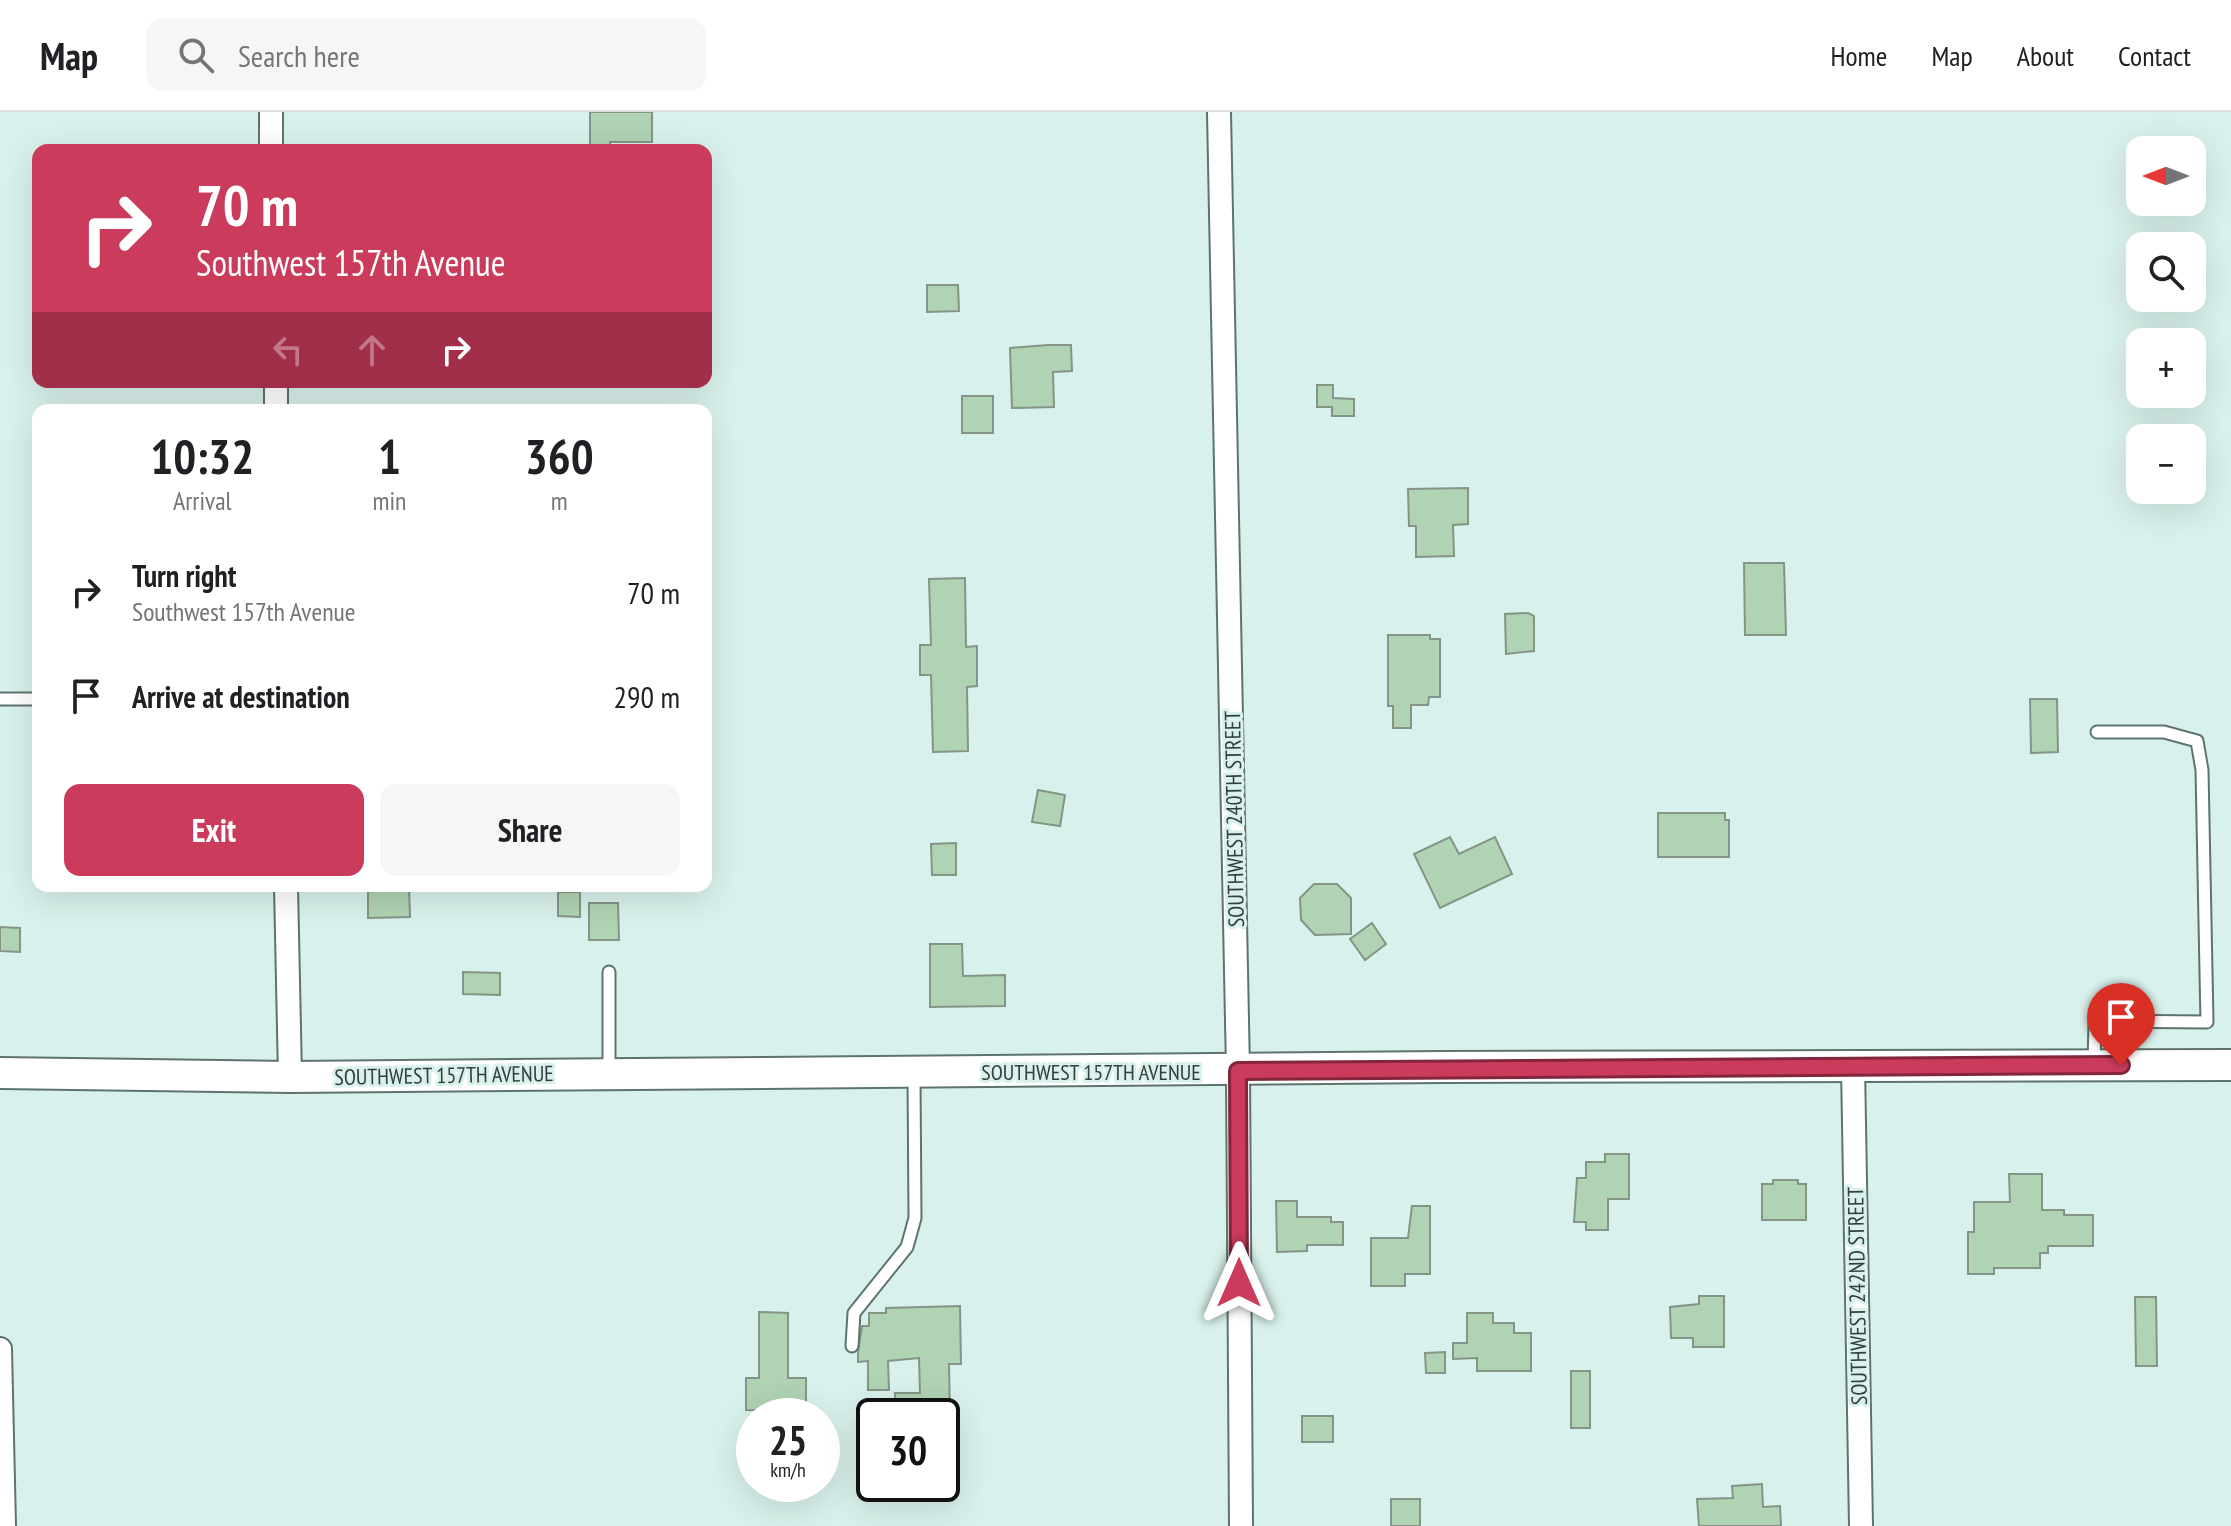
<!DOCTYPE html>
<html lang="en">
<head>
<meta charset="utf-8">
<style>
  :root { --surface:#fff; --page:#f6f6f6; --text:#202124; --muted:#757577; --line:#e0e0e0; --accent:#ca3b5c }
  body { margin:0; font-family:"PT Sans Narrow",sans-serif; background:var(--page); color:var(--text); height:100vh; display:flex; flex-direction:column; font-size:30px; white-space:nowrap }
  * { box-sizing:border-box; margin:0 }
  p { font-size:26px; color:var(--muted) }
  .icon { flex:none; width:44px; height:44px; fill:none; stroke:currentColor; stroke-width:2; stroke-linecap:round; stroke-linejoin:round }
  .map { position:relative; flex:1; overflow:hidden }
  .side { position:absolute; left:32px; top:292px; width:680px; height:488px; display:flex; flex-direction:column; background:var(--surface); border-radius:16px; box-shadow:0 8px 32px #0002 }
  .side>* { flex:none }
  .banner { position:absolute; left:32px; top:32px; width:680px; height:244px; border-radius:16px; box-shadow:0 8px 32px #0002; background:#ca3b5c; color:#fff; overflow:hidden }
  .needle { width:52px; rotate:270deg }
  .controls { position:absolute; left:2126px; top:24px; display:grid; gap:16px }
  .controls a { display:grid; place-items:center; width:80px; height:80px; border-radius:16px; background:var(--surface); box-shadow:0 8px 32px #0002; font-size:40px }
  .speed { position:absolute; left:736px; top:1286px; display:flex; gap:16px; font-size:40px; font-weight:700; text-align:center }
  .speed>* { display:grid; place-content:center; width:104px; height:104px; border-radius:50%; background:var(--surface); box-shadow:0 8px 32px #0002; line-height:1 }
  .speed small { font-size:20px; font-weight:400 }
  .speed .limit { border:4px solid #111; border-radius:12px; background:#fff; color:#111 }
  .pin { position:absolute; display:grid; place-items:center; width:68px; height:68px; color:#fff; margin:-82px -34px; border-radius:50% 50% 50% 0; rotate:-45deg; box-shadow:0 0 8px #0007 }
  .pin .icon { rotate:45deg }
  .me { position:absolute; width:88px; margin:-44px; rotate:0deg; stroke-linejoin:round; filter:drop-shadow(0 0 6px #0008) }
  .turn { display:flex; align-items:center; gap:28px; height:168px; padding:0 32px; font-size:36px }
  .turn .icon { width:104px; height:104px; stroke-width:2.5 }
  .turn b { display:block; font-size:56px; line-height:68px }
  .lanes { display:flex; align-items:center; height:76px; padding:0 32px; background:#0003; justify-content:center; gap:40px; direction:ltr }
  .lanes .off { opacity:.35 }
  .eta { display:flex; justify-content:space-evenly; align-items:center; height:136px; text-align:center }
  .eta b { font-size:48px; font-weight:700; line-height:56px }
  .cta { display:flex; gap:16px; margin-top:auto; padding:16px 32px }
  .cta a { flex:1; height:92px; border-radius:16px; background:var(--accent); color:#fff; font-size:32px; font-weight:700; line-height:92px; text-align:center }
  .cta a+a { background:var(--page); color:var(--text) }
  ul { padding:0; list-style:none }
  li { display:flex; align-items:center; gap:24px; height:104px; padding:0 32px }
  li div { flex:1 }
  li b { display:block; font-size:30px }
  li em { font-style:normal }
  header { display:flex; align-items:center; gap:48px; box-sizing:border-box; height:112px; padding:0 40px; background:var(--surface); border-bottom:2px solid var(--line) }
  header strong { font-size:38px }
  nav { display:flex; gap:44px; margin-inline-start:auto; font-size:28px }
  .search { width:560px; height:72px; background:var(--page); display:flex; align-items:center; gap:20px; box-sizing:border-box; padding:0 28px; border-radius:16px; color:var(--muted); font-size:30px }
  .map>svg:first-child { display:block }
</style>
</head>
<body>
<header>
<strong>Map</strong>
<div class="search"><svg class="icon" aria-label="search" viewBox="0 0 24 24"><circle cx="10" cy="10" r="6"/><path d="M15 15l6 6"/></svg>Search here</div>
<nav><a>Home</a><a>Map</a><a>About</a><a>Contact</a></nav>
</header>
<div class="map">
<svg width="2231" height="1414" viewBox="0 0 2231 1414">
  <rect width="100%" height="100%" fill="#d9f1ec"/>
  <g fill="#b0d3b3" stroke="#859486" stroke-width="2">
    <path d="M590,0H652V30H610V34L590,35Z"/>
    <path d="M927,173H958L959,199L927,200Z"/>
    <path d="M1048,233H1071L1072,259L1053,260L1054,295L1012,296L1010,236Z"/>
    <path d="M1317,273H1333V286L1354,287V304H1332V295H1317Z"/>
    <rect x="962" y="284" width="31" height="37"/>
    <path d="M1468,376V412L1453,413L1454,444L1416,445V414H1409L1408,377Z"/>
    <path d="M1744,451H1784L1786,523H1745Z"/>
    <path d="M965,466L966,535L977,534V574L967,575L968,639L933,640L931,563H920V533H931L929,467Z"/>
    <path d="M1528,501L1534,504V539L1506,542L1505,502Z"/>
    <path d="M1388,523H1430V527H1440V585H1429L1428,593H1411V616H1393V594H1388Z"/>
    <path d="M2030,587H2057L2058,640L2031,641Z"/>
    <path d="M1038,678L1065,683L1060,714L1032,710Z"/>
    <path d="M1658,701H1725V708H1729V745H1658Z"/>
    <path d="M1450,725L1459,742L1495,725L1512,762L1440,796L1414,742Z"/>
    <path d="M956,731V763H932L931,732Z"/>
    <path d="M1314,772H1337L1351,786V822L1315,823L1301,808L1300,786Z"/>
    <path d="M368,774H409L410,805L368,806Z"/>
    <path d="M558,780H580V805L558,804Z"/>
    <path d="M589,791H618L619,828H589Z"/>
    <path d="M1372,811L1386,832L1365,848L1350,827Z"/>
    <path d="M0,815L20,816V840L0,839Z"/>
    <path d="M930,832H962L963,864L1005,863V894L930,895Z"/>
    <path d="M463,860L500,861V883L463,882Z"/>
    <path d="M1605,1042H1629V1087H1608V1118H1586V1110H1574L1577,1066H1586V1050H1605Z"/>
    <path d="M2009,1062H2042V1098H2064V1103H2093V1134H2048V1141H2040V1156H1994V1162H1968V1120H1974V1090H2010Z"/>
    <path d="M1773,1068H1798V1072H1806V1108H1762V1072H1773Z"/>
    <path d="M1276,1089H1297V1105H1331V1110H1343V1133H1307V1139L1277,1140Z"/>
    <path d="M1412,1094H1430V1162H1405V1174H1371V1126H1408Z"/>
    <path d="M1699,1184H1724V1235H1693V1226H1671L1670,1195L1699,1192Z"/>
    <path d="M2135,1185H2156L2157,1254H2136Z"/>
    <path d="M960,1194L961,1252H949L950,1304H896L895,1281H920L919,1246L888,1249L889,1278H868V1249L858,1250V1240L862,1214H869V1201H886V1196Z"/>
    <path d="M759,1200L788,1201V1266H806V1299L746,1298V1266H759Z"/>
    <path d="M1467,1201H1493V1211H1514V1221H1531V1259H1477V1246L1453,1247V1231H1467Z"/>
    <path d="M1445,1240V1261H1426L1425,1241Z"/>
    <rect x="1571" y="1259" width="19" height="57"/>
    <rect x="1302" y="1304" width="31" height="26"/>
    <path d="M1762,1372L1763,1395L1780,1394L1781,1414H1699L1697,1387L1733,1386L1732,1374Z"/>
    <rect x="1391" y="1387" width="29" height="27"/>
  </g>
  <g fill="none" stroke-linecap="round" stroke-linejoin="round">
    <g stroke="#5e736f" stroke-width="15">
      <g id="lane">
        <path d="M0,587H38"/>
        <path d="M2094,953L2095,909L2207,910L2202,658L2197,629L2164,620H2097"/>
        <path d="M609,960V860"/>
        <path d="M852,1234L854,1201L907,1135L915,1106L914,963"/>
      </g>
    </g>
    <g stroke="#5e736f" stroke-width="26">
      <g id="street">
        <path d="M271,0V38"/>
        <path d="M1219,0L1238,959L1241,1414"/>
        <path d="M276,270V298"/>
        <path d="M286,774L290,965"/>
        <path d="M1853,954L1861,1414"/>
        <path d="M0,1237L4,1414"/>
      </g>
    </g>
    <g stroke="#5e736f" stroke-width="34">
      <path id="secondary" d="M0,961L290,965L1442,955L2231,953"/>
    </g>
    <use href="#lane" stroke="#fff" stroke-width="11"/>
    <use href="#street" stroke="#fff" stroke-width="22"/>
    <use href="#secondary" stroke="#fff" stroke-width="30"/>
  </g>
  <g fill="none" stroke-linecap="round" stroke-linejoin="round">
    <g stroke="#83263c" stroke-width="20">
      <path id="route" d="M1239,1171L1238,959L2121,953"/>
    </g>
    <use href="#route" stroke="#ca3b5c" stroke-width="14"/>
  </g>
  <g text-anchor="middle" stroke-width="6" stroke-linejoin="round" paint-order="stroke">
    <g font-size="22" fill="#343e3c" stroke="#d9f1ec">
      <text transform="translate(1234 707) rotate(-91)" y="8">SOUTHWEST 240TH STREET</text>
      <text x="1091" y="968">SOUTHWEST 157TH AVENUE</text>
      <text transform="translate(444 963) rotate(-1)" y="8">SOUTHWEST 157TH AVENUE</text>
      <text transform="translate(1857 1184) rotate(-91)" y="8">SOUTHWEST 242ND STREET</text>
    </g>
  </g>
</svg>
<div class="controls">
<a><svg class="needle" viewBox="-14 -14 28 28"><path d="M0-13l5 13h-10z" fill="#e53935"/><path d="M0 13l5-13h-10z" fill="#757577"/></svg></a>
<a><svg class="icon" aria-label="search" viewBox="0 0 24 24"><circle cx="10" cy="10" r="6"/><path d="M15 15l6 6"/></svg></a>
<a>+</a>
<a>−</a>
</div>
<div class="speed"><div>25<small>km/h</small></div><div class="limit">30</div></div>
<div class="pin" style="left:2121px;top:953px;background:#d93025"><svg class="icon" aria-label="arrive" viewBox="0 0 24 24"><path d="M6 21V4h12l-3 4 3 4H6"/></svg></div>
<svg class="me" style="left:1239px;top:1171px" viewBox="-20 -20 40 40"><path d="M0-17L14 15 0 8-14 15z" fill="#ca3b5c" stroke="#fff" stroke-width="4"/></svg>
<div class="banner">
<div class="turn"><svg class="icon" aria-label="right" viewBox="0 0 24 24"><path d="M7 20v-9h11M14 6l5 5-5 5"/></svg><div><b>70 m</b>Southwest 157th Avenue</div></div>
<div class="lanes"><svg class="icon off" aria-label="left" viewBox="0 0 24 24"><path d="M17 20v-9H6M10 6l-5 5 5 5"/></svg><svg class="icon off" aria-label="ahead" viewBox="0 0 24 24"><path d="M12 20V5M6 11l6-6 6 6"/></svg><svg class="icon" aria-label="right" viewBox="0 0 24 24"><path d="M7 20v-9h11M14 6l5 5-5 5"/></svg></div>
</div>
<section class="side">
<div class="eta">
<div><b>10:32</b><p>Arrival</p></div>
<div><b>1</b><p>min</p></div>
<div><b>360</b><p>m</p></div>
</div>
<ul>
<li><svg class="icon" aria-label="right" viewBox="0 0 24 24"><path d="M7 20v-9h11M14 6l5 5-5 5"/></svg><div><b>Turn right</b><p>Southwest 157th Avenue</p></div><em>70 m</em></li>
<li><svg class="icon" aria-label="arrive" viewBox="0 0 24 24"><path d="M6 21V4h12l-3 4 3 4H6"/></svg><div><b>Arrive at destination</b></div><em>290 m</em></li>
</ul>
<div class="cta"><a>Exit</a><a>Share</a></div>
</section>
</div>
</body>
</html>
